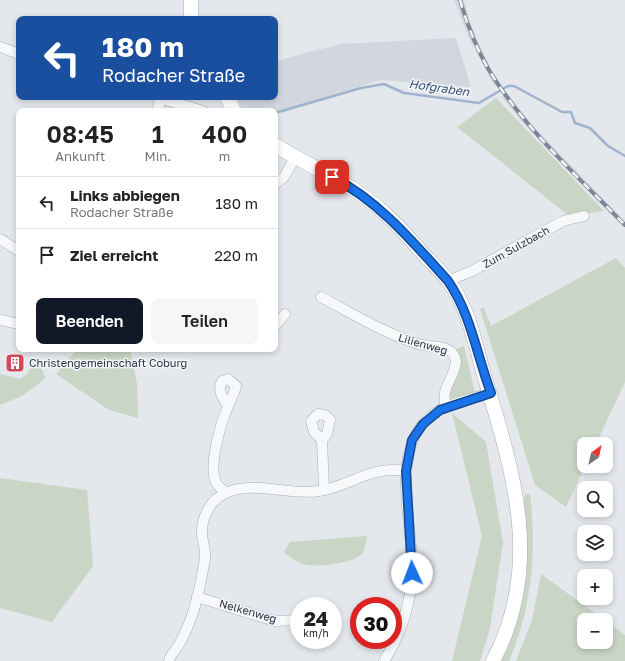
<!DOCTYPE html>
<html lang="de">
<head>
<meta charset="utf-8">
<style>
  :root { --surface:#fff; --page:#f6f6f6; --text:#222; --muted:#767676; --line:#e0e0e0; --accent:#111827 }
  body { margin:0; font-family:"Golos Text",sans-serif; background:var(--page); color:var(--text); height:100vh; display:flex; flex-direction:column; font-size:15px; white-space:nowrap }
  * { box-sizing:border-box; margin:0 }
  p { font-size:13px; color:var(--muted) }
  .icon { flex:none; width:22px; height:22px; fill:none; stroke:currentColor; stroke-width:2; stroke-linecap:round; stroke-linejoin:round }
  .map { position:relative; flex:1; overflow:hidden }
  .panel { position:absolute; left:16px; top:108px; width:262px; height:244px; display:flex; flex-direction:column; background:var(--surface); border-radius:8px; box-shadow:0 2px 6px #0003 }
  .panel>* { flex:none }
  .top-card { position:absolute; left:16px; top:16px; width:262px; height:84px; border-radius:8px; box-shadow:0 2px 6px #0003; background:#1a4fa0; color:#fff; overflow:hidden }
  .needle { width:26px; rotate:34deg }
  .tools { position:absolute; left:577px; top:437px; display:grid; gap:8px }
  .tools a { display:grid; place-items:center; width:36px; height:36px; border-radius:8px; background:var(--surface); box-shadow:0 2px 6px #0003; font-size:20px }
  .speed { position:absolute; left:290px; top:597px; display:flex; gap:8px; font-size:20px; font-weight:700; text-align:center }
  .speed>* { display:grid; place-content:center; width:52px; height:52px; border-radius:50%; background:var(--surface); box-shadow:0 2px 6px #0003; line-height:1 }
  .speed small { font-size:10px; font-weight:400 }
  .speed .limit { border:6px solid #d22; background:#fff; color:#111 }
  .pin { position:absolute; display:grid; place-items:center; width:34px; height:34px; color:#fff; margin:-17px; border-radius:8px; box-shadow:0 2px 6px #0006 }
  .me { position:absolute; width:44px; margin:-22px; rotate:358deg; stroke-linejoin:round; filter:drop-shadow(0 0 3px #0008) }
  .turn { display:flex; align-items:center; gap:14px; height:84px; padding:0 20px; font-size:18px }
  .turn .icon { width:52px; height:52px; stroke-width:2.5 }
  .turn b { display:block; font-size:28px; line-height:34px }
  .eta { display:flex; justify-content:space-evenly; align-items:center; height:68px; text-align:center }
  .eta b { font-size:24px; font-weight:600; line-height:28px }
  .button { display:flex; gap:8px; margin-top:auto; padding:8px 20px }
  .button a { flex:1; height:46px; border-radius:8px; background:var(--accent); color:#fff; font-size:16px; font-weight:600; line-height:46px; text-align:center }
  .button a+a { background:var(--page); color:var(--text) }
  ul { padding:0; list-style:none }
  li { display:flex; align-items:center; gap:12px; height:52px; padding:0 20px; border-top:1px solid var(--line) }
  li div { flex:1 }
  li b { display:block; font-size:15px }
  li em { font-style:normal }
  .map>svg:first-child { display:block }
</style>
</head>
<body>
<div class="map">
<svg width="625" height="661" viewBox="0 0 625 661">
  <rect width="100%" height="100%" fill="#e4e7ec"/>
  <g fill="#d2d6de">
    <path d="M454,0H464L470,23L488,64L499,84L494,86L469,38Z"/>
    <path d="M456,38L471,87L381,80L275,113V111H244L236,97H275V62L290,57L341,44Z"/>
    <path d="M507,93L531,124L615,211L609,212L525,125L502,97Z"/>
  </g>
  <g fill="#c9d6c5">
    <path d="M496,98L604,211L569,216L457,127Z"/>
    <path d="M616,258L625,268V382L596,444H584L585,466L566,507L535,485L480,309L484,308L491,326Z"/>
    <path d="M464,346L475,393L453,400L449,396C450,377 471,370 455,350Z"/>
    <path d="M77,349H130L137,384L138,418L109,410L56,374Z"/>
    <path d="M40,366L46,378L22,396L0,405V374L20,379L27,374L31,367Z"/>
    <path d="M452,413L486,442L503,543L490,628L480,661H452L482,536Z"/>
    <path d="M0,478L87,490L93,566L52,622L0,608Z"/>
    <path d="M525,494H530C537,552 532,607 509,661H498L523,593L527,548L524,500Z"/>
    <path d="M367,536C366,541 365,550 362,554C354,563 320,567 308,565C299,564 291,558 284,552L290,542Z"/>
    <path d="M541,574L604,620H584V642H606V621L625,635V661H516L532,620Z"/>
  </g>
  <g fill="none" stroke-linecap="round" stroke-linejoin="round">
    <path stroke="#9fb4cc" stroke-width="2.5" d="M275,113L361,88L384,84L404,93L479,103L508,86H514L562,112H571L575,123L590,128L608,146L625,156"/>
    <g stroke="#a9aeb7" stroke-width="11">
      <g id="street">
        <path d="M0,47L19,54"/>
        <path d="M156,97L203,111"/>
        <path d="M157,111L161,99"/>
        <path d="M275,184L284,177L295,158"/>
        <path d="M0,239L19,251"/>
        <path d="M448,281L472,271L563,221L584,216"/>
        <path d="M321,297C353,314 384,333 418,344C431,348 454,343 456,362C454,380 440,386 446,407"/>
        <path d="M0,320L19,324"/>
        <path d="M275,326L285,314"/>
        <path d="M322,440L314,432L311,421L318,414L325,415L330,420L327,434L322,440L324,490"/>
        <path d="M226,493C223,490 219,487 217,484C207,468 221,423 228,406C231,399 234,394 236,386L228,379L222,381C217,391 223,398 228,406"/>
        <path d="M197,597L275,621L299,620"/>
        <path d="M169,661C170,655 175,651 178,646C183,638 187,629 190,621C198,601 201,580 205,559C206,549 203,544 202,535C201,519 210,499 226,493C255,480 288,496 319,491C352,486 369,465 406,471"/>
        <path d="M384,661C401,634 411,604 412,572C414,525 388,451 431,416C447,403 472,399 491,393"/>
      </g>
    </g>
    <g stroke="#a9aeb7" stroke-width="15">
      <g id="secondary">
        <path d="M191,19V0"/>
        <path d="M227,97L234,111"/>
        <path d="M275,145C297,159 321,170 343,183C376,201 402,229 426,257C434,265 443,273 449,282C469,308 475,344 484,375C513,471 544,565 493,661"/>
      </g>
    </g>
    <use href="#street" stroke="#f7f8fa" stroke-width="10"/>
    <use href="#secondary" stroke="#fff" stroke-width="14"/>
    <g stroke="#7d8696" stroke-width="4">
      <path id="rail" d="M460,0C467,24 476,48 489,70C523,127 579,178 625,225"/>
    </g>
    <use href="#rail" stroke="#f4f6f9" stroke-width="2.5" stroke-dasharray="8" stroke-linecap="butt"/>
  </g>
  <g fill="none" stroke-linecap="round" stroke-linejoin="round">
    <g stroke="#114b97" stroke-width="10">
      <path id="route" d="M332,177C379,201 413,242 448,281C471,314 477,356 491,393L440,410L423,424L412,440L406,471L412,573"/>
    </g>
    <use href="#route" stroke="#1a73e8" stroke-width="7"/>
  </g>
  <defs>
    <g id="building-square" transform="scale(1)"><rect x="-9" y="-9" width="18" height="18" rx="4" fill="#d1495b" stroke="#f4f6f9"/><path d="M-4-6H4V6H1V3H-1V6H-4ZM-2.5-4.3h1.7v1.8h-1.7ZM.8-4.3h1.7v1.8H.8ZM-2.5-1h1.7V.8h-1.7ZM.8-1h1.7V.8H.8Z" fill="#fff"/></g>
  </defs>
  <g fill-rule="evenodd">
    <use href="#building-square" x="15" y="363"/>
  </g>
  <g text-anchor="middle" stroke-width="3" stroke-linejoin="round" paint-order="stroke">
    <g font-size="11" fill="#2b3445" stroke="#f4f6f9">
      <text transform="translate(516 247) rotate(-29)" y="4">Zum Sulzbach</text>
      <text transform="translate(423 344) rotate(16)" y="4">Lilienweg</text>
      <text transform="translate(248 611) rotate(16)" y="4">Nelkenweg</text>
    </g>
    <g font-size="11" fill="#2b3445" stroke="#f4f6f9" text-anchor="start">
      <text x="29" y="367">Christengemeinschaft Coburg</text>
    </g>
    <g font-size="12" font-style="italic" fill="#34527a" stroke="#f4f6f9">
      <text transform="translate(439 88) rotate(8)" y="4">Hofgraben</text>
    </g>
  </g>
</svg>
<div class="tools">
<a><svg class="needle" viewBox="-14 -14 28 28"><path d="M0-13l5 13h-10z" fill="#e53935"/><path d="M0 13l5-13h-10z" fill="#767676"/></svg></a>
<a><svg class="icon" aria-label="search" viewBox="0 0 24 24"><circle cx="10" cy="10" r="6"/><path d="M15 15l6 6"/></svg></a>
<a><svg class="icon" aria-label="layers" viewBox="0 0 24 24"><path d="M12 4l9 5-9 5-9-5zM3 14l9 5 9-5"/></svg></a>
<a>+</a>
<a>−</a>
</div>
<div class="speed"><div>24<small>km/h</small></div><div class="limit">30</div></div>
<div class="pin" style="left:332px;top:177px;background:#d93025"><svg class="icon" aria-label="arrive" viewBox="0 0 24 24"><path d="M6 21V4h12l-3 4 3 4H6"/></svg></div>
<svg class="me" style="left:412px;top:573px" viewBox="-20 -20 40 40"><circle r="19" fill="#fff"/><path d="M0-13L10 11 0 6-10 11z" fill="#1a73e8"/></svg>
<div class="top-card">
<div class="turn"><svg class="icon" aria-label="left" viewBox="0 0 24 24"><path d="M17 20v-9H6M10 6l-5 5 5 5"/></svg><div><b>180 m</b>Rodacher Straße</div></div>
</div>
<section class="panel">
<div class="eta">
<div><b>08:45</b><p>Ankunft</p></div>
<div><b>1</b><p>Min.</p></div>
<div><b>400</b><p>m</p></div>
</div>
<ul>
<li><svg class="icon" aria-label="left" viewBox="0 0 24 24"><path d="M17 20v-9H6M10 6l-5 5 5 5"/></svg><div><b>Links abbiegen</b><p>Rodacher Straße</p></div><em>180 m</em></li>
<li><svg class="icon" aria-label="arrive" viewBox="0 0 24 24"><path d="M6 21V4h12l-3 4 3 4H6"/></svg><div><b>Ziel erreicht</b></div><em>220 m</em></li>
</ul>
<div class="button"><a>Beenden</a><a>Teilen</a></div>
</section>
</div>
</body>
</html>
